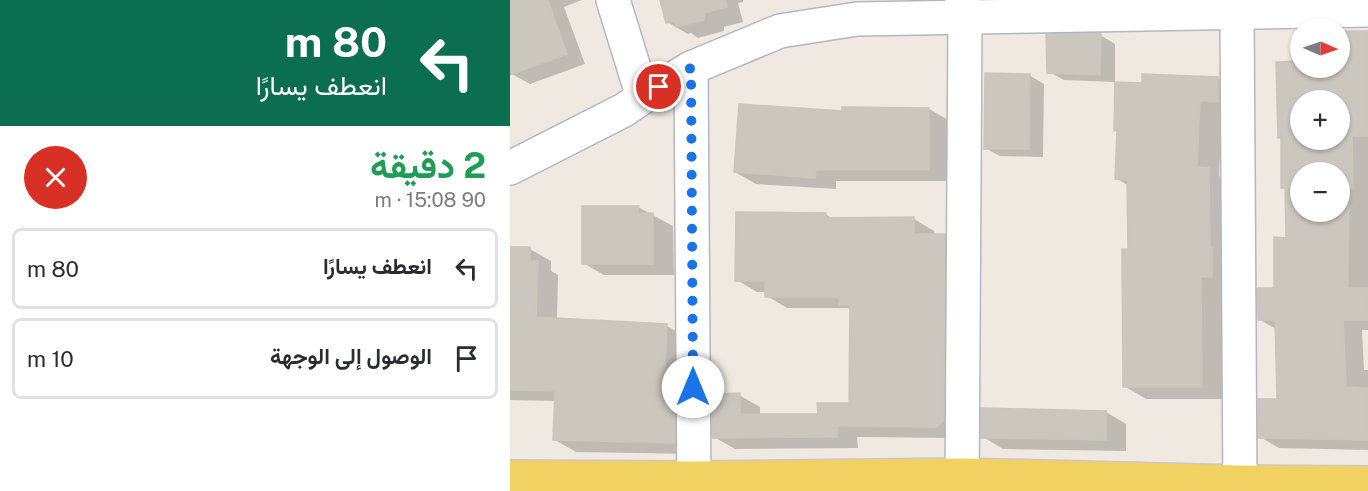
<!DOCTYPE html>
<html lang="ar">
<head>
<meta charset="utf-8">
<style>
  :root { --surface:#fff; --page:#f7f7f7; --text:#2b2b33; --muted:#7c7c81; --line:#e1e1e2 }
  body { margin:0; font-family:"Public Sans",Vazirmatn,sans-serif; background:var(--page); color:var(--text); direction:rtl; height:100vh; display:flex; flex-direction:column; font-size:22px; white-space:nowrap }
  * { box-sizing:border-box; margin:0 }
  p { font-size:20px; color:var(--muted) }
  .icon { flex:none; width:33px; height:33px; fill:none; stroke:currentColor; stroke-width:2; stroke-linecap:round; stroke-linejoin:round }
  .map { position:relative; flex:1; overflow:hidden; direction:ltr }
  .side { display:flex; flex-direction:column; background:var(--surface); width:510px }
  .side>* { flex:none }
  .hud { background:#0b6e4f; color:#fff; overflow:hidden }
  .needle { width:39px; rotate:92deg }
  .controls { position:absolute; left:780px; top:18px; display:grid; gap:12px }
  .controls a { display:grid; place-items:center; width:60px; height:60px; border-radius:50%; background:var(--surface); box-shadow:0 2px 4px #0004; font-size:30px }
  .pin { position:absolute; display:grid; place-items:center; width:51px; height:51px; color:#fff; margin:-26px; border:3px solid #fff; border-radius:50%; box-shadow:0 2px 6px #0007 }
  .me { position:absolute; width:66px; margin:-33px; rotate:0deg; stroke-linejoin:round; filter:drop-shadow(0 0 4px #0008) }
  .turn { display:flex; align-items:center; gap:21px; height:126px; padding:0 24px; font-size:27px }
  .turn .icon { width:78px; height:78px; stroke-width:2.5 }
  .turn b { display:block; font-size:42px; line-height:51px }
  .round { display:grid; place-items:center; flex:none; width:63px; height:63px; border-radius:32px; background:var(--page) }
  .overview { display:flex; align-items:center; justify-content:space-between; height:102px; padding:0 24px }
  h1 { font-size:36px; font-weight:700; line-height:45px; color:#1e9e55 }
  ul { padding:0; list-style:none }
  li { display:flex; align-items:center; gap:18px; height:81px; margin:0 12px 9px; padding:0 12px; border:3px solid var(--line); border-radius:9px }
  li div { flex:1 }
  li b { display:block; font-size:22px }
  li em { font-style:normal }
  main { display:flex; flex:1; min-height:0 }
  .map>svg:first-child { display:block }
</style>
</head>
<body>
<main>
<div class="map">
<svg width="858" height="491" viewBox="0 0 858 491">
  <rect width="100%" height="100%" fill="#efe9e1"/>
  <g fill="#0003" fill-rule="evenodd">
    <path d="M0,0H72L54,7L75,64L20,84L2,74L0,69Z"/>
    <path d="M152,0H233V2L228,3L233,22L214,27V31L188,38L181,33L178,34L157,22Z"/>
    <path d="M830,33H858V330H852L854,370H858V450L769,448L750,437L769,401L766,329L749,319L765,289L777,239V190L772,187L773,139L768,63H790V68H830ZM790,100H830V140H790ZM790,172H830V212H790Z"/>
    <path d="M590,35L605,44V82L554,80L539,72Z"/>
    <path d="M519,75L534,84L533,157L490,156L475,148Z"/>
    <path d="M708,78L730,91L712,113L709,176L720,182L713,399H636L614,386L620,250L619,186L606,178L608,132L605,130L634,85Z"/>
    <path d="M419,109L440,121V181H326V189L246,184L225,172L333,112Z"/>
    <path d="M128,207L163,226L164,275H94L73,263Z"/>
    <path d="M315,214L325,220L404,219L424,231L425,236H434L455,247L448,438L347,437L348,448L225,449L204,437L229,395L250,407V416L309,415L340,404L341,310L338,308H277L257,296V292H247L227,280Z"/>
    <path d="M0,246L4,248L20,249L41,261V271L48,275L47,320L157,326L178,338L185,454L66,452L45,440L46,401L0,400Z"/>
    <path d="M596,412L616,424V451L493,449L473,437Z"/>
  </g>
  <g fill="#cbc7bf" stroke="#cbc5ba" stroke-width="1.5" fill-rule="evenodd">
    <path d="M0,0H38L57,54L0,75Z"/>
    <path d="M150,0H216L217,7L194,13V20L166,27L165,21L156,23Z"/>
    <path d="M830,31H858V136H842L843,188H839L838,288H858V320H833L836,387L858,388V440L748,438V399H767L765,320H748L747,288H764V237L776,238L775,188H771V138H768L766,62L790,61V68H830ZM790,100H830V140H790ZM790,172H830V212H790Z"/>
    <path d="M591,33L590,75L537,73L536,34Z"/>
    <path d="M475,73L520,74L519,149H474Z"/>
    <path d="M632,74L708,77V102L690,101L687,167L699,168L700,248H702V277H691L692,387H613L612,249H618L617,180L605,179L607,130L604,131L605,82L632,83Z"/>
    <path d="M229,104L332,111V107L419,108V170H306L305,178L224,172Z"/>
    <path d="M72,206H129L128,213H143V264H72Z"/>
    <path d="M226,212L316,213V218L404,217V234H435L434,420L427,427L327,426V437L202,438V394H204L230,393V414H308L307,403H339L340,305H329V297H255V281H225Z"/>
    <path d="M0,247H20V261H28L26,317L157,324L154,393H165V443L43,440L45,391L0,390Z"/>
    <path d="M471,408L596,411V440L471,438Z"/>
  </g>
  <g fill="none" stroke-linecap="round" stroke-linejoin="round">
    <g stroke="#b4b7c1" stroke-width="36">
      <g id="minor">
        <path d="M103,0L133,97"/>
        <path d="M452,0L455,17L452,491"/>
        <path d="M722,0L727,12L730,491"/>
        <path d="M181,68L184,491"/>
        <path d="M0,168L114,110L133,97L181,68L270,31L347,19L858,10"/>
      </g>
    </g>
    <g stroke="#c9c9c9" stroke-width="36">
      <path id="major" d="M0,477L184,478L453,475L730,482L858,483"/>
    </g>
    <use href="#minor" stroke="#fff" stroke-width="33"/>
    <use href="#major" stroke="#f2d163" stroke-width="33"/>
  </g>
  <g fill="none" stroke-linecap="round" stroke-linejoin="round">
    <path stroke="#1a73e8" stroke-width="10" stroke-dasharray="0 18" d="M149,87L181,68L183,387"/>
  </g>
</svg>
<div class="controls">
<a><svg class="needle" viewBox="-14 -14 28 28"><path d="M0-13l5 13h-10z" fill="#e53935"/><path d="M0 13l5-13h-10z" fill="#7c7c81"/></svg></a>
<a>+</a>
<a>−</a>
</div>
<div class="pin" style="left:149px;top:87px;background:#d93025"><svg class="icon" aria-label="arrive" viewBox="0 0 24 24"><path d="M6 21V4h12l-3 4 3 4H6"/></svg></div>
<svg class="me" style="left:183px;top:387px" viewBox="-20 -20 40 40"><circle r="19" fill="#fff"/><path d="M0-13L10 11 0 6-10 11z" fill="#1a73e8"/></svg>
</div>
<section class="side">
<div class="hud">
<div class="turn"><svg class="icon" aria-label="left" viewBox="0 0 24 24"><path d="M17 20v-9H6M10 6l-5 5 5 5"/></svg><div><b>80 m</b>انعطف يسارًا</div></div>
</div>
<div class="overview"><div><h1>2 دقيقة</h1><p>90 m · 15:08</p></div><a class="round" style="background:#d93025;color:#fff"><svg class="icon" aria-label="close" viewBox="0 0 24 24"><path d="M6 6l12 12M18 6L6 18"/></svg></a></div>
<ul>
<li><svg class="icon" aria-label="left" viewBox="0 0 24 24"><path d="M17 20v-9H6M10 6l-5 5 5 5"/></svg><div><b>انعطف يسارًا</b></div><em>80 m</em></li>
<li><svg class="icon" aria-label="arrive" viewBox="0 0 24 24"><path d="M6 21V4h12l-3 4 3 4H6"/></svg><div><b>الوصول إلى الوجهة</b></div><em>10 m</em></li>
</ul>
</section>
</main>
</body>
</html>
